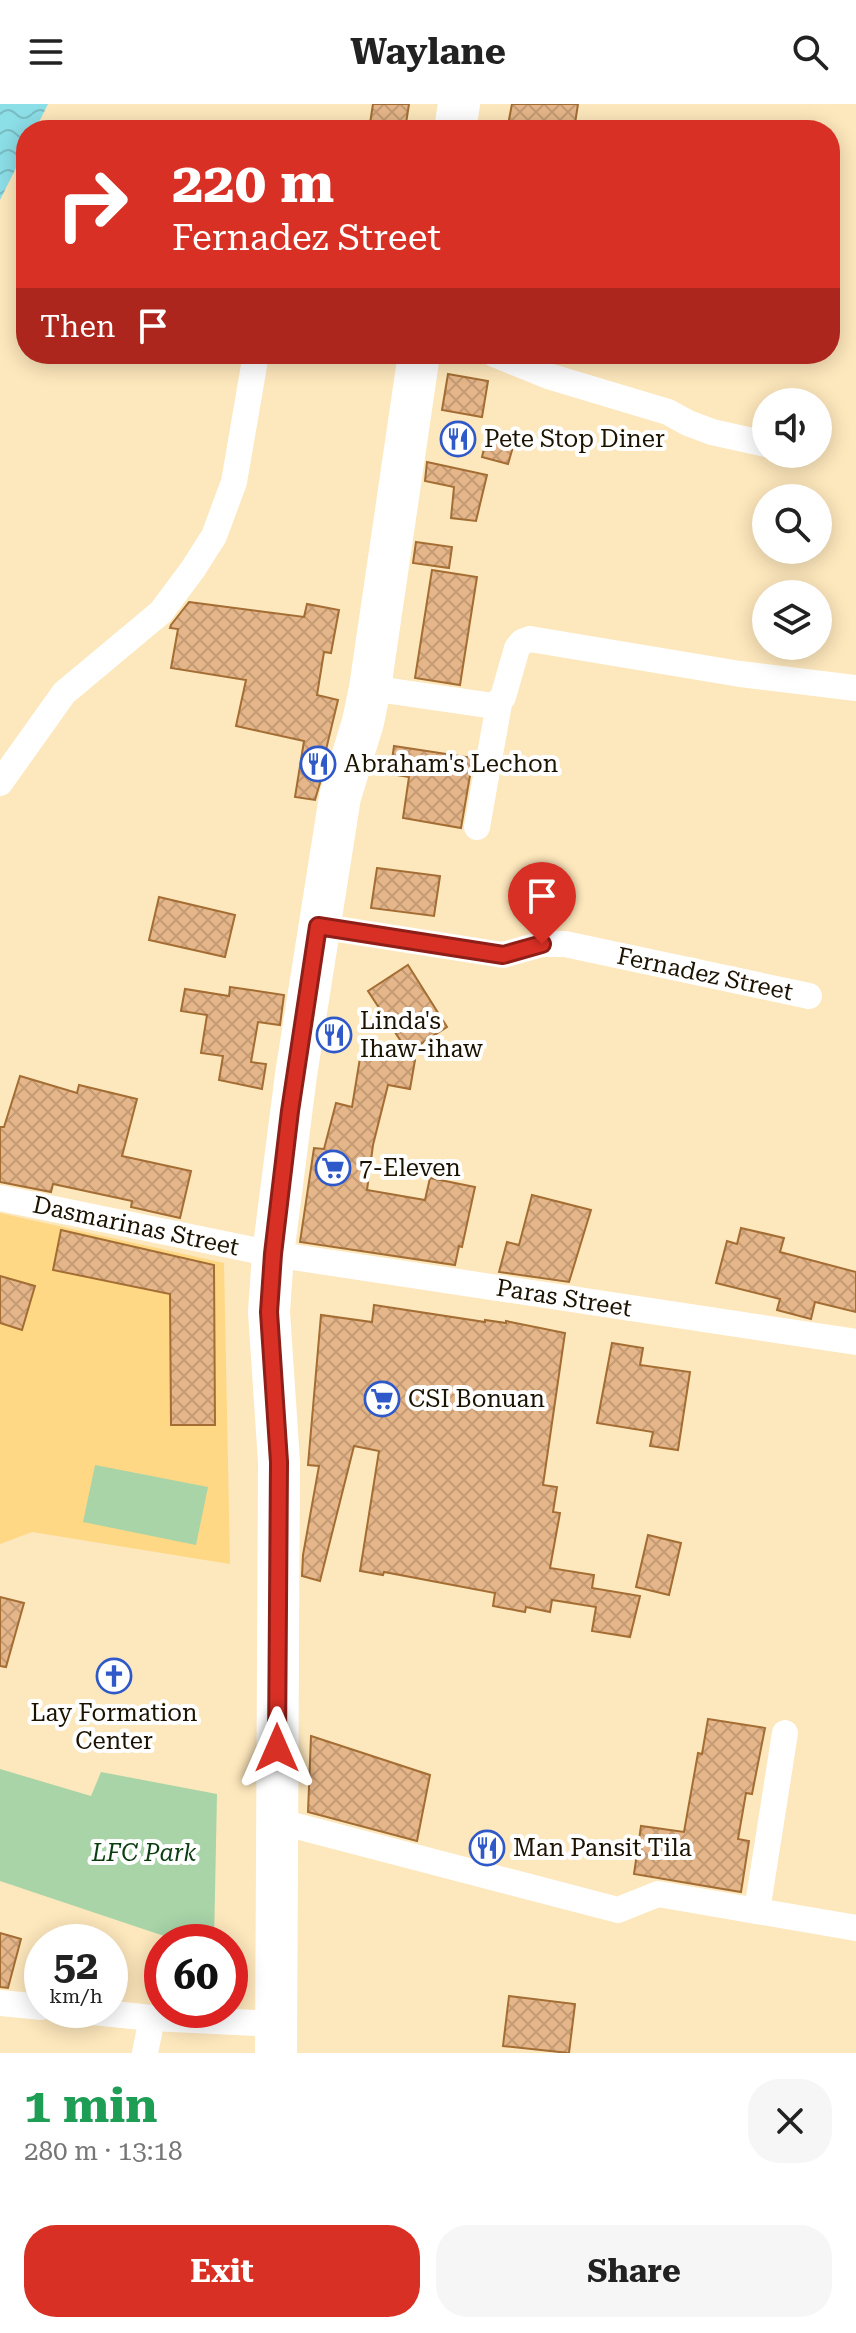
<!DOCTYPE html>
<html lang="en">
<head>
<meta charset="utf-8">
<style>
  :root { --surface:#fff; --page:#f6f6f6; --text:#222; --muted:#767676; --accent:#d93025 }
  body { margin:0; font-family:"Roboto Serif",serif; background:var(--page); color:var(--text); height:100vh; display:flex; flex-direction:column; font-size:30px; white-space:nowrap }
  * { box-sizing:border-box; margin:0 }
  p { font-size:26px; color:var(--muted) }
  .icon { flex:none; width:44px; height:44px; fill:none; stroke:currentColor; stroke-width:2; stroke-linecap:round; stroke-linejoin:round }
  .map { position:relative; height:1949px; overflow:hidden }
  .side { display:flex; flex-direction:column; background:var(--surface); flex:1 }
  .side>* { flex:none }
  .top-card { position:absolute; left:16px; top:16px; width:824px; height:244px; border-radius:32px; box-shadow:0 4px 20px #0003; background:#d93025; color:#fff; overflow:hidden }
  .fabs { position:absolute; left:752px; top:284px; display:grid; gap:16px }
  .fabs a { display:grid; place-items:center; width:80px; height:80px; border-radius:50%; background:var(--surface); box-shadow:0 4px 20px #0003; font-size:40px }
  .speed { position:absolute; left:24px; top:1820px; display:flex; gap:16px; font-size:40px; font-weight:700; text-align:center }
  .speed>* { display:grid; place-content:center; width:104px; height:104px; border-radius:50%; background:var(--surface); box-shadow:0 4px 20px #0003; line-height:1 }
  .speed small { font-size:20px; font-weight:400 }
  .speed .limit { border:12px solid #d22; background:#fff; color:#111 }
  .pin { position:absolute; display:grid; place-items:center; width:68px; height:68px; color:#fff; margin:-82px -34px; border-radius:50% 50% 50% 0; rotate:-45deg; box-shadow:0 0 8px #0007 }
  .pin .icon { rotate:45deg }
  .me { position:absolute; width:88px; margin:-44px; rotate:0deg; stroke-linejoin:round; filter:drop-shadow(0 0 6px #0008) }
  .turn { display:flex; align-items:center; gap:28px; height:168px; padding:0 24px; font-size:36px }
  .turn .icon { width:104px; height:104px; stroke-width:2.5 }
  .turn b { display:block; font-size:56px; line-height:68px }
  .then { display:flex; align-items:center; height:76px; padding:0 24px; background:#0003; gap:16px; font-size:30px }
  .round { display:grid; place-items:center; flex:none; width:84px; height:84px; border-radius:32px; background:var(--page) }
  .head { display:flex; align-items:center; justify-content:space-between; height:136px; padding:0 24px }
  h1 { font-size:48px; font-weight:700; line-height:60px; color:#1e9e55 }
  .cta { display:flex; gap:16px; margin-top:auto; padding:16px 24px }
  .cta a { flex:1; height:92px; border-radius:32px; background:var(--accent); color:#fff; font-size:32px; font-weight:700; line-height:92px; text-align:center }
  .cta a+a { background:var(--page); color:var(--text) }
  header { display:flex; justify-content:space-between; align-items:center; height:104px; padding:0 24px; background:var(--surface); font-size:36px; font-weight:700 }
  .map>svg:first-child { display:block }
</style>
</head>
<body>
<header><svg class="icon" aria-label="menu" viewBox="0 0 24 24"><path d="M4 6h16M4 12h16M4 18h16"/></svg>Waylane<svg class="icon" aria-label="search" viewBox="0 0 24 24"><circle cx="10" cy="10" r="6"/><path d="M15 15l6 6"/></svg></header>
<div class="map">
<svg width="856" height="1949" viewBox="0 0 856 1949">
  <defs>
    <pattern id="water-waves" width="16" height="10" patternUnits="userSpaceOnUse" patternTransform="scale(2)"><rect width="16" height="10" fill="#8cdee7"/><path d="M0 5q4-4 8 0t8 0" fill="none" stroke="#78bdc4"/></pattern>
    <pattern id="building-cross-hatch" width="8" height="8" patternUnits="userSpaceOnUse" patternTransform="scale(2)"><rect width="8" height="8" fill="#e5b689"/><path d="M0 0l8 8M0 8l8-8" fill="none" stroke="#c49b74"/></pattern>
  </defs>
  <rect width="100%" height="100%" fill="#fde7bc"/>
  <path fill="#ffd885" d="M0,1109L224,1159L230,1460L32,1428L0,1440Z"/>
  <g fill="#a8d4a8">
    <path d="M95,1361L208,1383L196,1441L83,1418Z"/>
    <path d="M0,1665L91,1692L101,1668L217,1690L214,1838H182L0,1777Z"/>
  </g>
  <path fill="url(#water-waves)" d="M0,0H48L35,26H26V44L0,96Z"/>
  <g fill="url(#building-cross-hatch)" stroke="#a36d33" stroke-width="2">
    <path d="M373,0H409L405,26H369Z"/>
    <path d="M512,0H578L574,26H507Z"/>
    <path d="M448,270L488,277L482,313L442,306Z"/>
    <path d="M488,328L515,336L508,360L482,353Z"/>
    <path d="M427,358L487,371L476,417L451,414L454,383L425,377Z"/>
    <path d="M416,438L452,443L449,464L413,459Z"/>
    <path d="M432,466L477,473L460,581L415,574Z"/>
    <path d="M189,498L304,513L307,500L339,506L331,549L324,548L317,591L338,596L324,654L327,655L315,696L295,693L304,637L236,622L246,576L171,564L178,525L170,524L171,521Z"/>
    <path d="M394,642L473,654L461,724L403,714L409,673L390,670Z"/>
    <path d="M377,764L440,772L434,812L371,804Z"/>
    <path d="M159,793L235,811L225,853L149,836Z"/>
    <path d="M408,861L447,923L408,948L368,887Z"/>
    <path d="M230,883L284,891L280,921L258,918L251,958L266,960L262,985L219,976L223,952L201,949L207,911L181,907L185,885L229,892Z"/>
    <path d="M361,948L415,956L410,985L388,981L373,1041L367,1086L425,1096L430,1074L475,1083L462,1143L459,1142L455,1161L300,1138L314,1044L324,1045L336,999L352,1003Z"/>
    <path d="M20,972L77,989L79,981L137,995L122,1052L191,1067L180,1114L131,1103L132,1097L53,1080L51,1088L0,1078V1023H4Z"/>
    <path d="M532,1091L591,1106L569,1178L499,1168L507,1138L519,1141Z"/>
    <path d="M741,1124L784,1134L780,1148L856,1168V1208L815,1198L811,1215L777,1206L780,1195L716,1179L727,1137L737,1140Z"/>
    <path d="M61,1126L214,1161L215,1321H171L170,1190L53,1166Z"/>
    <path d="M0,1172L35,1182L22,1226L0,1219Z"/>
    <path d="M374,1201L485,1218V1216L506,1219V1217L565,1229L543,1381L557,1383L553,1408L560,1409L550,1464L594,1471L592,1484L640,1492L630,1533L592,1527L596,1503L552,1496L550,1508L526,1503L525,1508L493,1502L495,1489L384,1468L383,1471L360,1467L379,1347L354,1342L320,1477L302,1472L303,1451L319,1362L308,1361L321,1211L372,1218Z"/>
    <path d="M612,1239L643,1244L640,1261L690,1268L678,1346L650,1342L653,1328L597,1319Z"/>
    <path d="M648,1431L681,1439L669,1491L636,1483Z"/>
    <path d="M0,1493L24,1499L6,1563L0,1562Z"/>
    <path d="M708,1615L765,1624L752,1690L746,1689L738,1735L749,1737L741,1788L634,1770L641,1722L684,1728L698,1649L702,1650Z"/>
    <path d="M311,1632L430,1671L417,1737L308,1708Z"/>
    <path d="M0,1829L21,1835L8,1884L0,1883Z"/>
    <path d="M509,1892L575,1900L569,1949L503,1942Z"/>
  </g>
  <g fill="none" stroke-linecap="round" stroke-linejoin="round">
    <g stroke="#fff" stroke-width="26">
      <path d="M494,250L548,272L668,308L688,319L712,328L766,340"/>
      <path d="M370,584L494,602L503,593L517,544L522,538L530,535L740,570L856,584"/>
      <path d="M0,679L64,589L161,508L193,465L214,432L234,378L256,250"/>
      <path d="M477,723L499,600"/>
      <path d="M318,822L503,851L542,840H565L809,892"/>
      <path d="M0,1094L273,1150L856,1238"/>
      <path d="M277,1717L618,1806L658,1790L856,1824"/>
      <path d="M757,1807L785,1629"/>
      <path d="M0,1899L42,1903"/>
      <path d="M73,1906L152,1914L276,1920"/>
      <path d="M145,1949L152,1914"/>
    </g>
    <g stroke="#fff" stroke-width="42">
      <path d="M455,26L459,0"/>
      <path d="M276,1949L279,1358L269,1208L273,1150L296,971L340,693L363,618L370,584L419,250"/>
    </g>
  </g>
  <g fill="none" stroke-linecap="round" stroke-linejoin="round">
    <g stroke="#8d1f18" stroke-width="20">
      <path id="route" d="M277,1644L279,1358L269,1208L273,1150L290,1007L318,822L503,851L542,840"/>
    </g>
    <use href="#route" stroke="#d93025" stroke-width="14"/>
  </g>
  <defs>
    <g id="restaurant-ring" transform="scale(1.8)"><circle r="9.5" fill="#fff" stroke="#2f59c8" stroke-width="1.5"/><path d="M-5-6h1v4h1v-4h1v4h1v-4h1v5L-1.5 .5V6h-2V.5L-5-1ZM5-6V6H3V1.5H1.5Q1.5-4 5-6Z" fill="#2f59c8"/></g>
    <g id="supermarket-ring" transform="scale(1.8)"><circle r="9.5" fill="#fff" stroke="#2f59c8" stroke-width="1.5"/><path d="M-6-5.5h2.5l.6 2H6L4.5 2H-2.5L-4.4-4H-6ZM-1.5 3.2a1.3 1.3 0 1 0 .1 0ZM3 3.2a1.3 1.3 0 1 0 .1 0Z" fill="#2f59c8"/></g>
    <g id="church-ring" transform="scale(1.8)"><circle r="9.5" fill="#fff" stroke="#2f59c8" stroke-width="1.5"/><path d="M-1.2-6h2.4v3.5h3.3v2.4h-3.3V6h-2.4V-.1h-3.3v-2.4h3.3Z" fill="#2f59c8"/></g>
  </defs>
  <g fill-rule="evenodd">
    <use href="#restaurant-ring" x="458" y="335"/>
    <use href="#restaurant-ring" x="318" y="660"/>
    <use href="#restaurant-ring" x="334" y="931"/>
    <use href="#supermarket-ring" x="333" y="1064"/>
    <use href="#supermarket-ring" x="382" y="1295"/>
    <use href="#church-ring" x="114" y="1572"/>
    <use href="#restaurant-ring" x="487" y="1744"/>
  </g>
  <g text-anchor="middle" stroke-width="8" stroke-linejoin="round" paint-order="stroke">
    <g font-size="24" fill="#1c1200" stroke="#fff" text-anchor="start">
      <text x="484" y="343">Pete Stop Diner</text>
      <text x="344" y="668">Abraham's Lechon</text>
      <text x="360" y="925">Linda's<tspan x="360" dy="28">Ihaw-ihaw</tspan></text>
      <text x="359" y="1072">7-Eleven</text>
      <text x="408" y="1303">CSI Bonuan</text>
      <text x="114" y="1617" text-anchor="middle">Lay Formation<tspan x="114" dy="28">Center</tspan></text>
      <text x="513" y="1752">Man Pansit Tila</text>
    </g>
    <g font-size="24" fill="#1c1200" stroke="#fff">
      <text transform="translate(705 870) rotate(12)" y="8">Fernadez Street</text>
      <text transform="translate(136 1122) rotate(12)" y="8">Dasmarinas Street</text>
      <text transform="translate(564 1194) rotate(9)" y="8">Paras Street</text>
    </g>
    <g font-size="24" font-style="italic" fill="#0c3e12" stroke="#fff">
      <text x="144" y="1757">LFC Park</text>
    </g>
  </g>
</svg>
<div class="fabs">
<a><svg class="icon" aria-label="sound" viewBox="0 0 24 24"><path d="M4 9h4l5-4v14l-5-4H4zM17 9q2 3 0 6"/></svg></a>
<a><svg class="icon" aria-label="search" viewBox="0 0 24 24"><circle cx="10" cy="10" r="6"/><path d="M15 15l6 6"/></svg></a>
<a><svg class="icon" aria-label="layers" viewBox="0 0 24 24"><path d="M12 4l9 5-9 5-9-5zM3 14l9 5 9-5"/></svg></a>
</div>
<div class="speed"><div>52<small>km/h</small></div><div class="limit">60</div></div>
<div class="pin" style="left:542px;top:840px;background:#d93025"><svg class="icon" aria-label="arrive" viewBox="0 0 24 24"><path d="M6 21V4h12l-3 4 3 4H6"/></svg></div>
<svg class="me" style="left:277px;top:1644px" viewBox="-20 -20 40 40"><path d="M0-17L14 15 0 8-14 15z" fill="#d93025" stroke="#fff" stroke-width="4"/></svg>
<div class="top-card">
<div class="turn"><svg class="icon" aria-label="right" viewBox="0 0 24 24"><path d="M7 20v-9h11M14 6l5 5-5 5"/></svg><div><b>220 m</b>Fernadez Street</div></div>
<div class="then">Then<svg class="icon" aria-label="arrive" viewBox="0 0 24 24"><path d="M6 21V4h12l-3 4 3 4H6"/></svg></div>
</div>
</div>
<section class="side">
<div class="head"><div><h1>1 min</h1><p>280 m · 13:18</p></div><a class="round"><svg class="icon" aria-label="close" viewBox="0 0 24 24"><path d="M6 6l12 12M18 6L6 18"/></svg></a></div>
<div class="cta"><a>Exit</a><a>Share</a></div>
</section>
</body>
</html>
